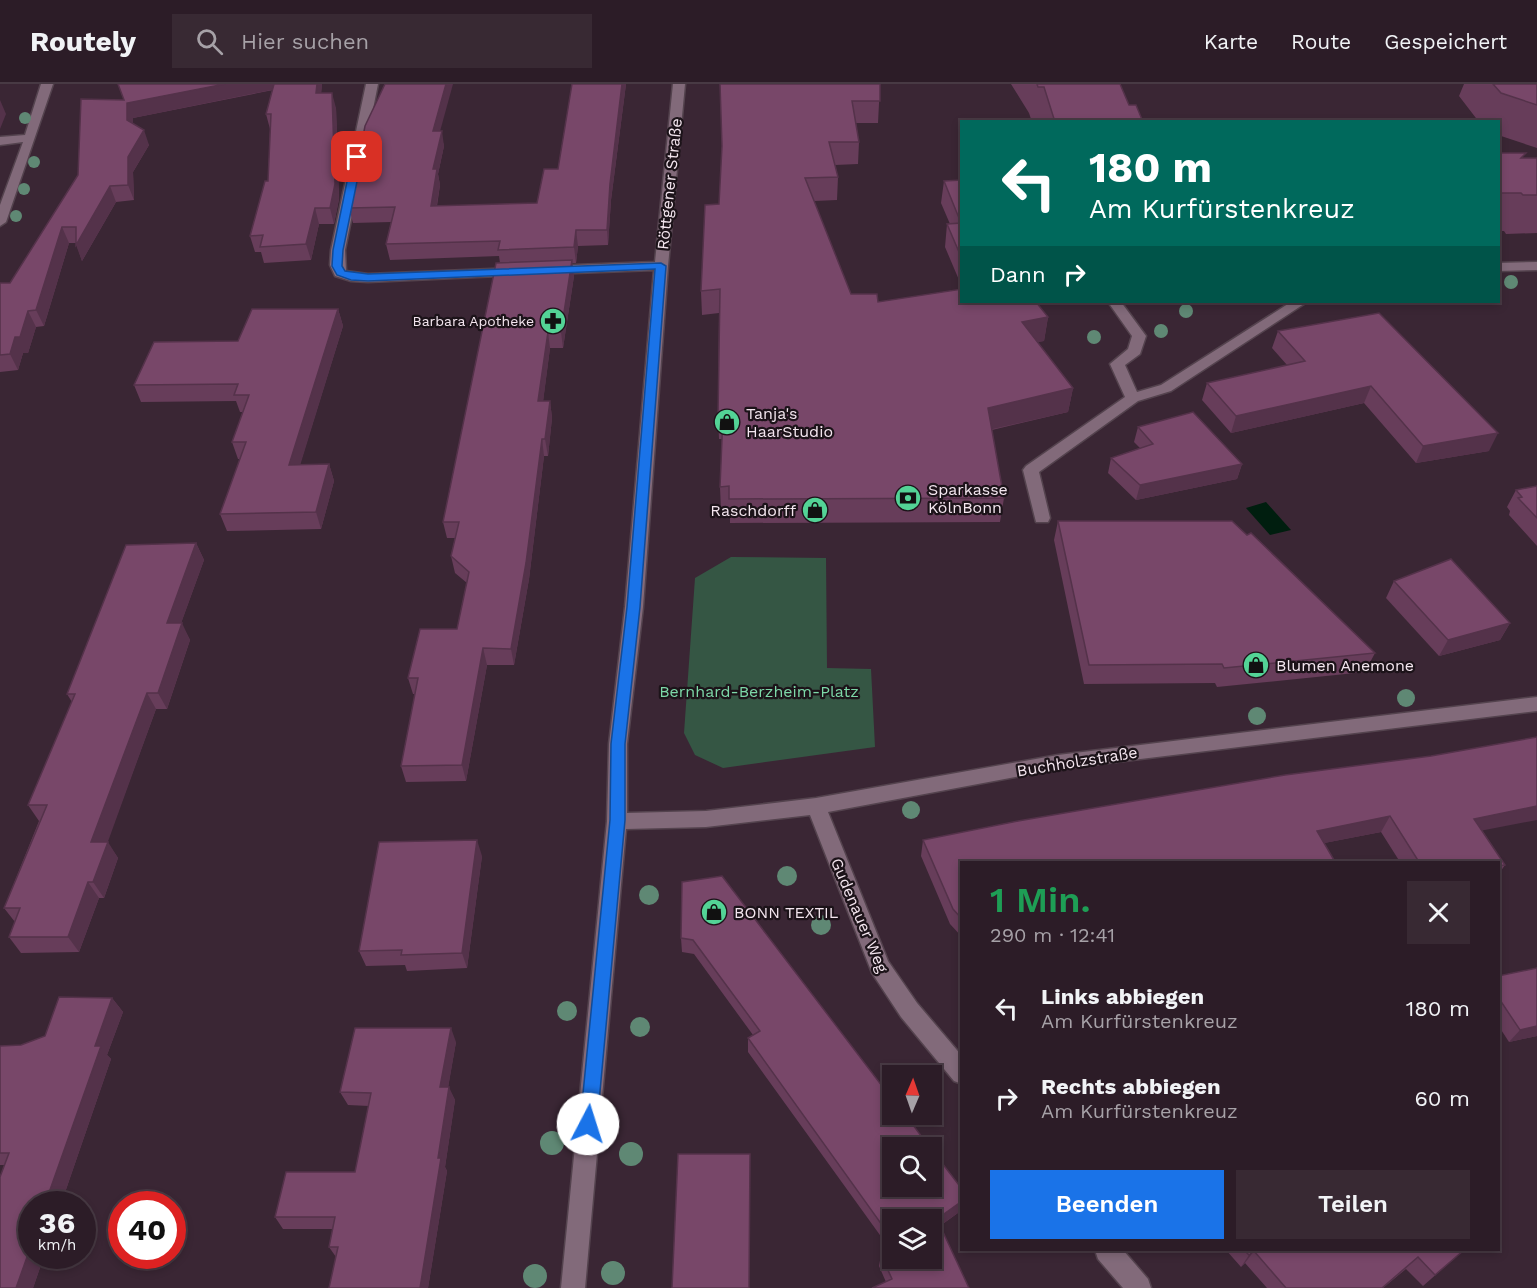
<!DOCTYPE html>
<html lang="de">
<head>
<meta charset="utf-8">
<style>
  :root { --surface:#2c1c27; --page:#382933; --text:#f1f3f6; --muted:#a6a1a7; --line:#483a44; --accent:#1a73e8 }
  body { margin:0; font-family:"Work Sans",sans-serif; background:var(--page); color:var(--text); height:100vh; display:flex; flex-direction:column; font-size:22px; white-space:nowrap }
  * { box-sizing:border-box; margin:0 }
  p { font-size:20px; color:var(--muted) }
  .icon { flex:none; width:33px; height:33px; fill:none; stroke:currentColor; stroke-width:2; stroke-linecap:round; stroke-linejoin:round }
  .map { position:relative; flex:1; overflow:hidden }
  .panel { position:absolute; left:960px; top:777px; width:540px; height:390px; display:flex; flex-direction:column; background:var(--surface); border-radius:0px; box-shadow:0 3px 9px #0003,0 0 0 2px var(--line) }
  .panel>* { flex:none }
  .hud { position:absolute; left:960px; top:36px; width:540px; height:183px; border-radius:0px; box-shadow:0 3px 9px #0003,0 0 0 2px var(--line); background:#00695c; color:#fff; overflow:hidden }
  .needle { width:39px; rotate:2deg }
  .buttons { position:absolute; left:882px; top:981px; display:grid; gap:12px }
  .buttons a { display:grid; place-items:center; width:60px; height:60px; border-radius:0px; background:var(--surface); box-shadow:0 3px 9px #0003,0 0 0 2px var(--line); font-size:30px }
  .speed { position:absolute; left:18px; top:1107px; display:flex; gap:12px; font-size:30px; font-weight:700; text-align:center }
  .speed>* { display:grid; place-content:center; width:78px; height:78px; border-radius:50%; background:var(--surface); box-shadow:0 3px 9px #0003,0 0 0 2px var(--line); line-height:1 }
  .speed small { font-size:15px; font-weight:400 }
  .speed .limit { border:9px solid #d22; background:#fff; color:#111 }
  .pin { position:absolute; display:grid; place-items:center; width:51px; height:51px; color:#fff; margin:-26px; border-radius:12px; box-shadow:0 3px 9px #0006 }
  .me { position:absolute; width:66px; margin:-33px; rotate:5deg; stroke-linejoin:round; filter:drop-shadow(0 0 4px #0008) }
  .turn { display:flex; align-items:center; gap:21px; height:126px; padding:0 30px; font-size:27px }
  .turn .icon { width:78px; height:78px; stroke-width:2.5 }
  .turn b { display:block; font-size:42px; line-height:51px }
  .then { display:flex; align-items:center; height:57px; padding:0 30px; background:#0003; gap:12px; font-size:22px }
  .round { display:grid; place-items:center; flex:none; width:63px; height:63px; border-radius:0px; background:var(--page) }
  .overview { display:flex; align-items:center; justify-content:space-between; height:102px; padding:0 30px }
  h1 { font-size:36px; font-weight:600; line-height:45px; color:#1e9e55 }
  .cta { display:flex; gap:12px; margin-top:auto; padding:12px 30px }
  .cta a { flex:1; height:69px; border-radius:0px; background:var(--accent); color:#fff; font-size:24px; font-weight:600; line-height:69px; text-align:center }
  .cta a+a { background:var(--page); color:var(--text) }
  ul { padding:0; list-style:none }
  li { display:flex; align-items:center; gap:18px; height:90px; padding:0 30px }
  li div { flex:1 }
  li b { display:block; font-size:22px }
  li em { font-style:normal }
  header { display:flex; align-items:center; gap:36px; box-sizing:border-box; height:84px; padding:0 30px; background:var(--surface); border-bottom:2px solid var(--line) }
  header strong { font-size:28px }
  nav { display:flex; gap:33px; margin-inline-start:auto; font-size:21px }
  .search { width:420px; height:54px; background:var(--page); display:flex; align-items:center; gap:15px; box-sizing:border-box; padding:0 21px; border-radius:0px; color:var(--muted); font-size:22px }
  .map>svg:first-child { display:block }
</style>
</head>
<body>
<header>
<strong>Routely</strong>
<div class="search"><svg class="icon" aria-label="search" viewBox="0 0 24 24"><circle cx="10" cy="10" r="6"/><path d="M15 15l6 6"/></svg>Hier suchen</div>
<nav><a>Karte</a><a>Route</a><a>Gespeichert</a></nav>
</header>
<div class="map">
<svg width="1537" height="1204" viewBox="0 0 1537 1204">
  <rect width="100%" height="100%" fill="#3a2634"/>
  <path fill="#355644" d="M731,473L826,474L827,584L871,585L875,663L723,684L695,671L684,649L695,494Z"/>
  <path fill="#001e0f" d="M1266,418L1291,446L1270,451L1246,424Z"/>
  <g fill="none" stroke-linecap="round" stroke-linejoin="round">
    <g stroke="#54434e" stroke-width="3">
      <g id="minor">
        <path d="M41,0H53L6,138L0,142V121L23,58L0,61V53L25,51Z"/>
        <path d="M366,0H378L345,166L346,187L368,190L518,184L525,188L523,191L368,198L351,197L335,192L330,181L331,166Z"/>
        <path d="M673,0H685L668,182L643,523L627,660V729L706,727L816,714L1058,671L1537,613V627L1058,685L828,728L888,877L917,919L962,972V1000L954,997L901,933L872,889L810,731L706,743L626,745L585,1204H561L607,737L609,660L625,523L654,186L548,190L541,186L548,182L655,178Z"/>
        <path d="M1537,178V186L1498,187V179Z"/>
        <path d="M1108,218H1121L1146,252L1140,270L1125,281L1137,308L1161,301L1291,218H1307L1171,307L1138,317L1039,388L1050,434L1048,438H1036L1023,386L1026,382L1125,313L1110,280L1128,265L1132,252Z"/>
        <path d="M1095,1166H1123L1148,1195L1151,1204H1123L1098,1175Z"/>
      </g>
    </g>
    <use href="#minor" fill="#826a7a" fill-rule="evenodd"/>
  </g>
  <g fill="#5f8874">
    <circle cx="25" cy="34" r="6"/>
    <circle cx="34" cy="78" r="6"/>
    <circle cx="24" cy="105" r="6"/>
    <circle cx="16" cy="132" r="6"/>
    <circle cx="1511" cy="198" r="7"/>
    <circle cx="1186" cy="227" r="7"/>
    <circle cx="1161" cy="247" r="7"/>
    <circle cx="1094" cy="253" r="7"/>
    <circle cx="1406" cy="614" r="9"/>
    <circle cx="1257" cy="632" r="9"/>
    <circle cx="911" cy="726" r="9"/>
    <circle cx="787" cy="792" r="10"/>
    <circle cx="649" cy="811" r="10"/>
    <circle cx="821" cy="841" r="10"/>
    <circle cx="567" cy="927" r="10"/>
    <circle cx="640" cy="943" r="10"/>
    <circle cx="552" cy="1059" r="12"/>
    <circle cx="631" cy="1070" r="12"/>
    <circle cx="613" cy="1189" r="12"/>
    <circle cx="535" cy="1192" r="12"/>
  </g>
  <g fill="#673d5a" fill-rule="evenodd">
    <path d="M322,0L321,9L336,24L339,115L334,140H319L311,176L264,179L261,168H255L250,152L268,97L270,45L266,30L273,6L133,34V39L149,61L133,88L134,116L116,118L82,177L76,159H69L44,242L36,243L28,269H23L18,286L0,288V199H10L78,91L124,16Z"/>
    <path d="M572,0H626L611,116L608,161L578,162L576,179H572L574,192L563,264H550L543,317H550L552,334L548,372H544L529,495L514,581H487L466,697L406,698L401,682L415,610H413L408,594L457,545L467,499L455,489L451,472L455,454H447L443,438L500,179L499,172L390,176L386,160L391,138L353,139L349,124L440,47L444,62L438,90L440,101L437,122L537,119L558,85Z"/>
    <path d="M880,0L878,39H856L859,58L858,80L835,81L838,93L837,116L814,117L851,210L878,218L1048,233L1044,257L1037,258L1073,304L1068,328L992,346L1004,414L1000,438L730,439V426L721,427L720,403L722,355H719L718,331L719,229L702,231L701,207L719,120L722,62Z"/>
    <path d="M1011,0H1120L1129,21L1143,38H1032L1029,29Z"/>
    <path d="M1464,0H1537V64L1498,51V38H1479L1459,12Z"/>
    <path d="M1498,69L1524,74H1537V149L1506,150L1504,147H1498Z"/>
    <path d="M962,96V203L945,163L947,140H950L941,119L944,97Z"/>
    <path d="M338,225L343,242L300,380H329L334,397L321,445L227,447L220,430L240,375H238L232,358L243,328H240L236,317L141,318L134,301L238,257Z"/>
    <path d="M1278,247L1489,367L1416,379L1364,319L1231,349L1202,316L1207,299L1287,281L1272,264Z"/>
    <path d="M1138,343L1242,380L1237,395L1136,416L1108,389L1111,374L1140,364L1134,358Z"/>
    <path d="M1537,402V462L1509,431L1510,427L1507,423L1516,406Z"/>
    <path d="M1058,437L1375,569L1365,588L1217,603L1215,599L1084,600L1054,456Z"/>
    <path d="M196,459L204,476L181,539L190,556L167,625H156L107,758L118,774L104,814H99L79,868L21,869L9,853L15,838L4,824L39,737L28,721L72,618L67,610Z"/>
    <path d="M1394,497L1510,539L1500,556L1439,572L1386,514Z"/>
    <path d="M1285,691L1482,746L1505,781L1498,791V778H1400L1381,748L1324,759L1332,778H962V853L950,840L921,772L923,756Z"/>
    <path d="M482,772L467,884L407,887L405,881L366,882L359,867Z"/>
    <path d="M682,798L962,1126L940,1142L969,1204L886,1198L879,1182L881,1171L890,1165L748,968V954L753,951L694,870L682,868L681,854ZM892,1136L932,1174H892Z"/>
    <path d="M1537,884V952L1509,958L1498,941V892Z"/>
    <path d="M112,914L123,928L107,971L111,975L61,1120H32V1172H44L33,1204H0L5,1081H0V962L21,961L45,952Z"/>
    <path d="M456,958L448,1003L455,1016L445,1083L447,1087L428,1204H329L336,1173L329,1163L333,1145H283L275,1133L355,1088L369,1022L348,1021L340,1008Z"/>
    <path d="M1226,1166H1464L1423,1202L1406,1185L1383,1204H1267L1245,1179L1241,1183Z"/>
  </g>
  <g fill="#54324a">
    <path d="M225,0H280L281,4L133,34V51L127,36V19Z"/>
    <path d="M317,0H322L320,24L316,9Z"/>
    <path d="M446,0H453L436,62L433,47Z"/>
    <path d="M622,0H626L611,116L608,161L607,146L610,100Z"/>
    <path d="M332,9L336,24L339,115L334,140L330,124Z"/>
    <path d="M0,16L6,30L0,45Z"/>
    <path d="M144,46L149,61L133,88L134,116L128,101V73Z"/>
    <path d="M442,47L444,62L438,90L440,101L434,137L431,122L433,85Z"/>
    <path d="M110,102L116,118L82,177L76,161Z"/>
    <path d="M315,124L319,140L311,176L306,160Z"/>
    <path d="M62,143L69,159L44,242L36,226Z"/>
    <path d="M576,146L578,162L576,179L574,163Z"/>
    <path d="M572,176L574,192L563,264L561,248Z"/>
    <path d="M338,225L343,242L295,398L289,381Z"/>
    <path d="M28,227L36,243L28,269H23L18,286L10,270L15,253Z"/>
    <path d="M1048,233L1044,257L1018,261L1022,238Z"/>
    <path d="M548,248L550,264L541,334L538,317Z"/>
    <path d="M1371,302L1364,319L1231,349L1236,332Z"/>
    <path d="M1073,304L1068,328L984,347L988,324Z"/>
    <path d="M550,317L552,334L548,372L545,355Z"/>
    <path d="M1498,349L1489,367L1416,379L1423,362Z"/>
    <path d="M542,355L544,372L529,495L514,581L511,565Z"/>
    <path d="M329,380L334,397L321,445L316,428Z"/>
    <path d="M1242,380L1237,395L1136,416L1140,401Z"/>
    <path d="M196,459L204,476L175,556L167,539Z"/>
    <path d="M182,539L190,556L167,625L158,609Z"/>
    <path d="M1510,539L1500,556L1439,572L1448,556Z"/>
    <path d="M483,564L487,581L466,697L462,681Z"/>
    <path d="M147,609L156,625L102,774L91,758Z"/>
    <path d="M1537,722V736L1464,750L1474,735Z"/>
    <path d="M1390,732L1381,748L1309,762L1317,747Z"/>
    <path d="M477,756L482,772L467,884L462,869Z"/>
    <path d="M108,758L118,774L104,814L93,798Z"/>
    <path d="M1334,776L1332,778H1319Z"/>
    <path d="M88,798L99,814L79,868L68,853Z"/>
    <path d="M112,914L123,928L107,971L111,975L61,1120H45L95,962Z"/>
    <path d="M1537,942V952L1509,958L1520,946Z"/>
    <path d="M451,944L456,958L446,1016L440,1003Z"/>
    <path d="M449,1003L455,1016L445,1083L447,1087L428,1204H420L438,1074Z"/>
    <path d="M962,1117V1126L934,1146L937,1135Z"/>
    <path d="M32,1159V1172H44L33,1204H16Z"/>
    <path d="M1254,1167L1245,1179L1241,1183L1249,1171Z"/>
  </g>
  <g fill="#784769" stroke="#54324a" stroke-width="1.5">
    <path d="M118,0H225L127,19V36L144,46L128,73V101L110,102L76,161V143H62L36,226L28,227L20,253H15L10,270L0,271V199H10L78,91L81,15L124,16Z"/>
    <path d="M274,0H317L316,9H332L335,100L330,124H315L306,160L260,163L263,151L250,152L265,97H268L271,30H266Z"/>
    <path d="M385,0H446L433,47H442L433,85H437L431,122L537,119L544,85H558L572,0H622L610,100L607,146H576L574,163L498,166L500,157L386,160L395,123L349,124L365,42Z"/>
    <path d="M720,0H880V17H852L859,58H829L838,93L805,94L851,210H877L878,218L962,205V218H1036L1048,233L1022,238L1073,304L988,324L1004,414L729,415V402L720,403L723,331H718L720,205L701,207L705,121L719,120L722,62Z"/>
    <path d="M1037,0H1120L1129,21H1136L1143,38H1055L1044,3H1038Z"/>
    <path d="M1493,0H1537V21L1501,9Z"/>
    <path d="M1498,69H1526L1521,74H1537V111H1523L1521,109H1498Z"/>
    <path d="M962,96V175L947,140L961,139L944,97Z"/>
    <path d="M572,176L561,248H548L538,317H550L545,355H542L526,479L511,565L483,564L462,681L401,682L418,594H408L420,545H457L469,488L451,472L459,438H443L496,179Z"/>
    <path d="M252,225H338L289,381L329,380L316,428L220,430L246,358H232L249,311H234L238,300L134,301L154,258L238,257Z"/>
    <path d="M1379,229L1498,349L1423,362L1371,302L1236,332L1207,299L1305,277L1278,247Z"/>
    <path d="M1193,328L1242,380L1140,401L1111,374L1153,360L1138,343Z"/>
    <path d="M1537,402V434L1518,414L1522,413L1516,406Z"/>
    <path d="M1058,437H1232L1247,451L1251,449L1375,569L1224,584L1222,580L1089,581Z"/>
    <path d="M196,459L167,539H182L158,609H147L91,758H108L93,798H88L68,853H9L20,824H4L47,721H28L75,610H67L126,461Z"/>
    <path d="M1451,475L1510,539L1448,556L1394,497Z"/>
    <path d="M1537,653V722L1474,735L1505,781L1498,782V778H1419L1390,732L1317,747L1334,776L1319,778H1136L1135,777L1128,778H962V835L953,825L923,756L1018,737L1285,691L1431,672Z"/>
    <path d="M477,756L462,869L401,871L402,866L359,867L379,758Z"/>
    <path d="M722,792L892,1015V1030H905L930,1064H892V1102H932V1066L962,1105V1117L937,1135L969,1204H872L892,1195L881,1171L892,1163V1174H932V1136H892V1155L748,954L760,947L693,856L681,854L682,798Z"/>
    <path d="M1537,884V942L1520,946L1498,913V892Z"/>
    <path d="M59,913L112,914L95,962H101L45,1120H32V1159L16,1204H0V1093L9,1069H0V962L21,961L45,952Z"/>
    <path d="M355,944H451L440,1003H449L438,1074H441L420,1204H329L338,1163H329L335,1133H275L286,1088H355L371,1009L340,1008Z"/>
    <path d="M678,1070H750L749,1204H672Z"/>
    <path d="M1244,1166H1464L1435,1191L1418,1173L1382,1204H1286L1254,1167L1249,1171Z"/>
  </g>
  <path fill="#1a73e8" stroke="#114b97" stroke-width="1.5" d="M357,70L362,73L343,166L342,182L345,187L368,190L661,179L666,182L640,523L625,660V736L597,1040L594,1046L588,1049L582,1046L580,1040L610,736L611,660L627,523L655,185L368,197L351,196L337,191L332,182L333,166L352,73Z"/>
  <defs>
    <g id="pharmacy-disc" transform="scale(1.35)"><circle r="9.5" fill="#53d396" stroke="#1c1319"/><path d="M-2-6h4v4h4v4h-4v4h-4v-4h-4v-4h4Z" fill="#111"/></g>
    <g id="shop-disc" transform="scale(1.35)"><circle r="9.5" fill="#53d396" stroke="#1c1319"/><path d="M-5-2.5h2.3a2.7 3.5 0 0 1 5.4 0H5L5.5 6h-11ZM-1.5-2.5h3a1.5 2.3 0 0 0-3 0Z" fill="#111"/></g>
    <g id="bank-disc" transform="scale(1.35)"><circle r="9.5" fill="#53d396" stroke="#1c1319"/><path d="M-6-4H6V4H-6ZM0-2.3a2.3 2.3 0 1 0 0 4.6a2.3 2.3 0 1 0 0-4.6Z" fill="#111"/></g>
  </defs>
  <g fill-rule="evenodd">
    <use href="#pharmacy-disc" x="553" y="237"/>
    <use href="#shop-disc" x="727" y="338"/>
    <use href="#bank-disc" x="908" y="414"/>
    <use href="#shop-disc" x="815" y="426"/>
    <use href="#shop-disc" x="1256" y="581"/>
    <use href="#shop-disc" x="714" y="828"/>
  </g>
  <g text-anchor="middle" stroke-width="4.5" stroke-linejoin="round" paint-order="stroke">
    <g font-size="14" fill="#f4e6ef" stroke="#1c1319" text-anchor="end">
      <text x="534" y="242">Barbara Apotheke</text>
    </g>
    <g font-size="16" fill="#f4e6ef" stroke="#1c1319">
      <text transform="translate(669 100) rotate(-84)" y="6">Röttgener Straße</text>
      <text transform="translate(1077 677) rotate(-9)" y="6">Buchholzstraße</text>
      <text transform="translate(860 831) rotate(67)" y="6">Gudenauer Weg</text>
    </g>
    <g font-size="16" fill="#f4e6ef" stroke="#1c1319" text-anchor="start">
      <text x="746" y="335">Tanja's<tspan x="746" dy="18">HaarStudio</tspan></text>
      <text x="928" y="411">Sparkasse<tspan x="928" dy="18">KölnBonn</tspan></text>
      <text x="796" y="432" text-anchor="end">Raschdorff</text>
      <text x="1276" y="587">Blumen Anemone</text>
      <text x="734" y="834">BONN TEXTIL</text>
    </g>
    <g font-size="16" fill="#7dd8a8" stroke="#1c1319">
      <text x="759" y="613">Bernhard-Berzheim-Platz</text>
    </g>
  </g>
</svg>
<div class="buttons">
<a><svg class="needle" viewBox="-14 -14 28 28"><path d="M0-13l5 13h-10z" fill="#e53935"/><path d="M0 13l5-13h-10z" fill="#a6a1a7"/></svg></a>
<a><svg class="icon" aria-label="search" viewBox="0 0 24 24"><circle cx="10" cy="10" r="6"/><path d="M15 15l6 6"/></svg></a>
<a><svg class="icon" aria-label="layers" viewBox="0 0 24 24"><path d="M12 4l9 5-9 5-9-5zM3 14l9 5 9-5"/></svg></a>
</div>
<div class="speed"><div>36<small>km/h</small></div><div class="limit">40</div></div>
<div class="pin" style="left:357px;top:73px;background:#d93025"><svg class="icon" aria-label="arrive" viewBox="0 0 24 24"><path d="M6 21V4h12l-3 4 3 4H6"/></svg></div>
<svg class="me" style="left:588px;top:1040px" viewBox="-20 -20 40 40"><circle r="19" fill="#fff"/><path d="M0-13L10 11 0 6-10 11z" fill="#1a73e8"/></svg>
<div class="hud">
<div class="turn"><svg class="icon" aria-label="left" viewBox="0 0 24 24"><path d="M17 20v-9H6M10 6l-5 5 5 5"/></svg><div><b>180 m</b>Am Kurfürstenkreuz</div></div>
<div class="then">Dann<svg class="icon" aria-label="right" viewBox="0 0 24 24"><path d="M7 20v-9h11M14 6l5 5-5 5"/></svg></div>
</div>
<section class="panel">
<div class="overview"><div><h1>1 Min.</h1><p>290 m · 12:41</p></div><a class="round"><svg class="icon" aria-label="close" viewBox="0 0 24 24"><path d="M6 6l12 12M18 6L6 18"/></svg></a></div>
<ul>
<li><svg class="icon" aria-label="left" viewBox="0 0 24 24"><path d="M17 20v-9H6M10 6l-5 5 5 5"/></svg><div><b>Links abbiegen</b><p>Am Kurfürstenkreuz</p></div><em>180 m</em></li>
<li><svg class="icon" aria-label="right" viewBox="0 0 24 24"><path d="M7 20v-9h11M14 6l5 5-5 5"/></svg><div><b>Rechts abbiegen</b><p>Am Kurfürstenkreuz</p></div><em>60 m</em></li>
</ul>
<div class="cta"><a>Beenden</a><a>Teilen</a></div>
</section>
</div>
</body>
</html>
